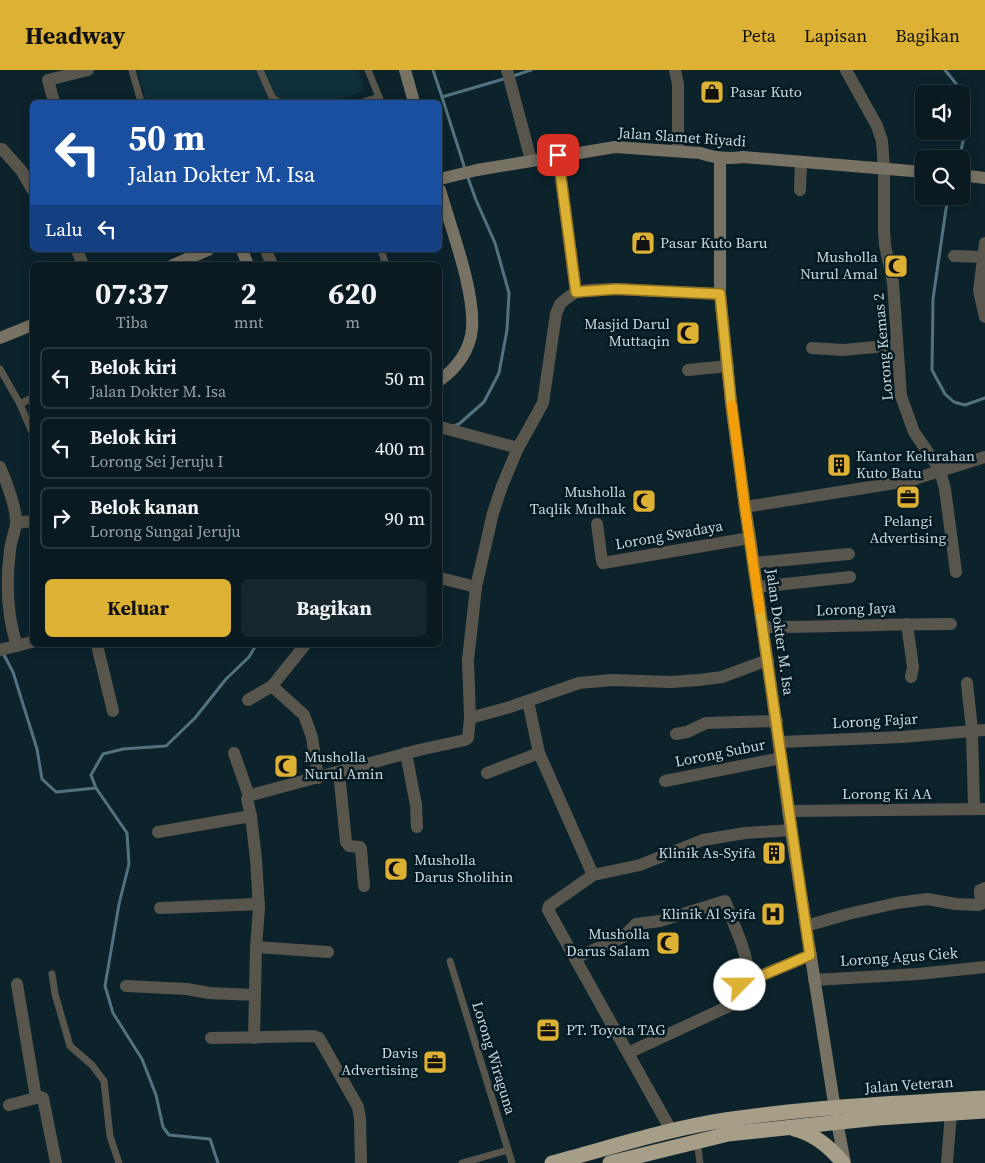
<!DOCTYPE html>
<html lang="id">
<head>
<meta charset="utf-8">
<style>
  :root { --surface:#091a21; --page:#17272e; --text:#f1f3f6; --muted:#99a1a5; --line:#29383f; --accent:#ddb133 }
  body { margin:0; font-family:"Source Serif 4",serif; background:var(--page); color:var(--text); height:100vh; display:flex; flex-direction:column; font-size:19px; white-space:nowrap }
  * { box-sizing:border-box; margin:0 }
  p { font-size:16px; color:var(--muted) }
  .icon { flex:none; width:28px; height:28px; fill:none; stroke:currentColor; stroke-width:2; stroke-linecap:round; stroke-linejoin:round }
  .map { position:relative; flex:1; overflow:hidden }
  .details { position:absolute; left:30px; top:192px; width:412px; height:385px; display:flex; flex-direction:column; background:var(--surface); border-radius:8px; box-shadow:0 2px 12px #0003,0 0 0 1px var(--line) }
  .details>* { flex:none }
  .banner { position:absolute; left:30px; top:30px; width:412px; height:152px; border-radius:8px; box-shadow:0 2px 12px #0003,0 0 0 1px var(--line); background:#1a4fa0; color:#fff; overflow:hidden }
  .tools { position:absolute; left:915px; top:15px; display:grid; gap:10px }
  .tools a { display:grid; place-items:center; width:55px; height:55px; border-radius:8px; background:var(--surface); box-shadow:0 2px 12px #0003,0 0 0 1px var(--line); font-size:25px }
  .pin { position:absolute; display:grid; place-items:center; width:42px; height:42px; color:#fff; margin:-21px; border-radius:10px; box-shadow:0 2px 8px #0006 }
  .me { position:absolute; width:55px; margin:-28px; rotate:67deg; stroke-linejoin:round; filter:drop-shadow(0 0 4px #0008) }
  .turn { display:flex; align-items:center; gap:18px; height:105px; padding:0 15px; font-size:22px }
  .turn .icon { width:65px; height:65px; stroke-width:2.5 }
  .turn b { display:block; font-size:35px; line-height:42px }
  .then { display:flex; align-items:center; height:48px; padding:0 15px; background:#0003; gap:10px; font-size:19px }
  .eta { display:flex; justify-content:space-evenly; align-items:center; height:85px; text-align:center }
  .eta b { font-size:30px; font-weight:700; line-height:35px }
  .button { display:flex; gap:10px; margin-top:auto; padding:10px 15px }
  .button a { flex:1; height:58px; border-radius:8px; background:var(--accent); color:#111; font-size:20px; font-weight:700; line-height:58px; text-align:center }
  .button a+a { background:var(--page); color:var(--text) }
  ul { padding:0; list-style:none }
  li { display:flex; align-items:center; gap:15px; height:62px; margin:0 10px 8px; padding:0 5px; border:2px solid var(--line); border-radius:8px }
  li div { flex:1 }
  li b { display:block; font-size:19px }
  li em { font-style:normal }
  header { display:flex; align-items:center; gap:30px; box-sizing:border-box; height:70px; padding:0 25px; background:var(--accent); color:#111 }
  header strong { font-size:24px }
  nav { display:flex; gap:28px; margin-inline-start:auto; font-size:18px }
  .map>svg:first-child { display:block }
</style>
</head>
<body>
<header>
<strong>Headway</strong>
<nav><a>Peta</a><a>Lapisan</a><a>Bagikan</a></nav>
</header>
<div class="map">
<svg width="985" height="1093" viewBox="0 0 985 1093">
  <rect width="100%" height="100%" fill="#0c232c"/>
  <path fill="#0e2e3a" d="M137,0H358L365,21L331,32H147Z"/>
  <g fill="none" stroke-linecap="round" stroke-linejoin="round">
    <g stroke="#53727f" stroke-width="3">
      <path d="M433,0L442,27"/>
      <path d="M945,0C952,9 967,25 968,37C969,51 962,75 959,89"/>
      <path d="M513,6L531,0"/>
      <path d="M465,99L442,27L507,8"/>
      <path d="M949,126L946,139L933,229L932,300L945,324L954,332L965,335L985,328"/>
      <path d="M453,356L459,354L484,332L499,303L507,260L509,223L495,173L476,130L467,105"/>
      <path d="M3,583L13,602L37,679L42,709L56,722L96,718L127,763L129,794L119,834L105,916L113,943L142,989L156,1025L163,1057L169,1065L210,1069L218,1093"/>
      <path d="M96,718L91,705L103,684L123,679L166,676L195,648L226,609L249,587L256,575"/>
    </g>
    <g stroke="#58554c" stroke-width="7">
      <path d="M132,0L141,32"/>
      <path d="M260,0L272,27L278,32"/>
      <path d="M368,0L379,27"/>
      <path d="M363,32L379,27L381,32"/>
      <path d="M381,180L386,195"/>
      <path d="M0,299L20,334L32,362"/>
      <path d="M20,334L32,328"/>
      <path d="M450,891L512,1093"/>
      <path d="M52,904L55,924L70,976L92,995L104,1011L110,1066L119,1093"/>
      <path d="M697,1071L700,1093"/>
      <path d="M462,1093L508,1080"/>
    </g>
    <g stroke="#58554c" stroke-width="12">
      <path d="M507,0L531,90"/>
      <path d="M675,0L678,14V81"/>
      <path d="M846,0L877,56L882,71L884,99V161L885,175L893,213L901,326L914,362L940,400L945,419L956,502"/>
      <path d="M54,32L48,10L88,0"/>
      <path d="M2,79L21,100L32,119"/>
      <path d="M558,85L576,222"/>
      <path d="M800,120L801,92"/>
      <path d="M985,173L979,221L985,247"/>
      <path d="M77,180L83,195"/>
      <path d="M266,180L272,195"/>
      <path d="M954,186L985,187"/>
      <path d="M812,278L843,280L897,275"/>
      <path d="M688,300L728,296"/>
      <path d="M440,357L518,378"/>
      <path d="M0,397C6,410 17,440 16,453C15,462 11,471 10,480C6,512 7,546 17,576"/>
      <path d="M745,437L908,411L985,387"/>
      <path d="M16,453L32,451"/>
      <path d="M597,454L602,491L603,493L750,468"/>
      <path d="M754,493L849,484"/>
      <path d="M440,508L476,517"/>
      <path d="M757,517L850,507"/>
      <path d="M907,554L913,597L911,607"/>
      <path d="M763,557C826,557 888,554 951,554"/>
      <path d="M97,575L113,641"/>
      <path d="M0,580L32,572"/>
      <path d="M967,613L972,660L974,739"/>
      <path d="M272,616L304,645L312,667L318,708"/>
      <path d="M248,630L272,616L305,575"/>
      <path d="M528,631L539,683L593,805"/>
      <path d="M470,648L510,637L579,613L612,610L671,612L699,610L722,607L768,590"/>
      <path d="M676,664L687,662L706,653L777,651"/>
      <path d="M780,672L902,667L985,660"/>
      <path d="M234,683L249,726"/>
      <path d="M406,683L416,735L417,757"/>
      <path d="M339,702L346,772L349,776L360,777L361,779L364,816"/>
      <path d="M487,703L539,683"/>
      <path d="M665,711L781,688"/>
      <path d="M788,741L985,739"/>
      <path d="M251,746L247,729L251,725L419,680L465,670L468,668L470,648L468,590L476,517L493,443L502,416L518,378L543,333L556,244L560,234L567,228L576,222L589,220L616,219L720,224"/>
      <path d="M158,762L251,746L256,789L259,838L256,877L254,968"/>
      <path d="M160,838L259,834"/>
      <path d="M806,856L848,844L897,833L927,829L956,834L979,835L981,834L980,820L985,818"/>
      <path d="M256,877L328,882"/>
      <path d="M575,888L623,867L636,854L660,851L725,831L741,872L752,909"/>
      <path d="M814,910L918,904L985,897"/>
      <path d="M17,914L36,1028"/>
      <path d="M126,916L187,919L209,923L255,925"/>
      <path d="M211,968L314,966L319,968L358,1037L360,1049L361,1093"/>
      <path d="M628,983L742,930L744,927L740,914L811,885"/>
      <path d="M9,1035L40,1027L43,1028L56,1093"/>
      <path d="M672,1062L548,840L549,836L593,805L640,795L703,770L745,763L791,760"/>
      <path d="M947,1093L951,1043"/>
    </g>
    <g stroke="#787264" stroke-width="12">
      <path d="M405,0L414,32"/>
      <path d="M720,88V224L731,332L745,437L750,468L792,767L837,1052L845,1093"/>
      <path d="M961,105L985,108"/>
      <path d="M440,109L477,100L615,77L700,83C714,88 728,89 743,87L924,102"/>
      <path d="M440,120C451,159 475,220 472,259C470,280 457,298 440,310"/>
      <path d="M242,180L248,195"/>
      <path d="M173,195L208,180"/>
      <path d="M0,268L32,255"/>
    </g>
    <g stroke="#a79e87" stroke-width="15">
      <path d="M794,1059C815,1064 830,1077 843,1093"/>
      <path d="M552,1093C609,1078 667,1059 725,1050C811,1037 898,1033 985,1028"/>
      <path d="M610,1093L728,1064L878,1048L985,1041"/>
    </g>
  </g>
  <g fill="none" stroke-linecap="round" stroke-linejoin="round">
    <g stroke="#907321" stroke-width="12">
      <path id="route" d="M558,85L576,222L616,219L720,224L731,332L745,438L810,885L740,915"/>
    </g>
    <use href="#route" stroke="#ddb133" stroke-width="9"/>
    <path stroke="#f59e0b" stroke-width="9" d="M732,335L745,438L760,539"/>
  </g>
  <defs>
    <g id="shop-square" transform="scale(1.25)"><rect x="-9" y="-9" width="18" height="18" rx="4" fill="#ddb133" stroke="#041a22"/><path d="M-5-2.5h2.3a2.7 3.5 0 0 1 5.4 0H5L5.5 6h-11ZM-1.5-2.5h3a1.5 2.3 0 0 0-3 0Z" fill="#111"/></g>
    <g id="mosque-square" transform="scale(1.25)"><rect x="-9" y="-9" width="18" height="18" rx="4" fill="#ddb133" stroke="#041a22"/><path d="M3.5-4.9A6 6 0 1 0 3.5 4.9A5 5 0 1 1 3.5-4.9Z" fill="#111"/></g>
    <g id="building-square" transform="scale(1.25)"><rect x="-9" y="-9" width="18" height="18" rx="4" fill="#ddb133" stroke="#041a22"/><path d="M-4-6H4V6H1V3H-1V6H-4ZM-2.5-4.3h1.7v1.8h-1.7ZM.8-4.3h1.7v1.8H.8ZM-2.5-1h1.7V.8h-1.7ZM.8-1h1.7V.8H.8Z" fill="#111"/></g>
    <g id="office-square" transform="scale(1.25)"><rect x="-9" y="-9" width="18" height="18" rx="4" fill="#ddb133" stroke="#041a22"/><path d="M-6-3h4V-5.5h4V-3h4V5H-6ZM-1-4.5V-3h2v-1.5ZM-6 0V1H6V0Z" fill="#111"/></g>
    <g id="hospital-square" transform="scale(1.25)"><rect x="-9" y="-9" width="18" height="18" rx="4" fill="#ddb133" stroke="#041a22"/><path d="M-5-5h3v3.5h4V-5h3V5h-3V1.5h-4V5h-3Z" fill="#111"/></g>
  </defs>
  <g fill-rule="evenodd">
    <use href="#shop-square" x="712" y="22"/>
    <use href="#shop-square" x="643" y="173"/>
    <use href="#mosque-square" x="896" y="196"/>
    <use href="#mosque-square" x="688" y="263"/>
    <use href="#building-square" x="839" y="395"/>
    <use href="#office-square" x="908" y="427"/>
    <use href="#mosque-square" x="644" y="431"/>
    <use href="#mosque-square" x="286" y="696"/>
    <use href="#building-square" x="774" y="783"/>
    <use href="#mosque-square" x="396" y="799"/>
    <use href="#hospital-square" x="773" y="844"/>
    <use href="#mosque-square" x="668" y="873"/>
    <use href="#office-square" x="548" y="960"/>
    <use href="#office-square" x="435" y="992"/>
  </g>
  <g text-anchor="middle" stroke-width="5" stroke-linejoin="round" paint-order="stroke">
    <g font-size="15" fill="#c9d7dd" stroke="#041a22" text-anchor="end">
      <text x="730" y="27" text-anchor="start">Pasar Kuto</text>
      <text x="660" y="178" text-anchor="start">Pasar Kuto Baru</text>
      <text x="878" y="192">Musholla<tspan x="878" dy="17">Nurul Amal</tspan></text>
      <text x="670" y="259">Masjid Darul<tspan x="670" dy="17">Muttaqin</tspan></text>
      <text x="856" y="391" text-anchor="start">Kantor Kelurahan<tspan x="856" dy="17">Kuto Batu</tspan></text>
      <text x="626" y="427">Musholla<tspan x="626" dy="17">Taqlik Mulhak</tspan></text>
      <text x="908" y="456" text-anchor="middle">Pelangi<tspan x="908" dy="17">Advertising</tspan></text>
      <text x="304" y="692" text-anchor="start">Musholla<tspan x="304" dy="17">Nurul Amin</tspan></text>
      <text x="756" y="788">Klinik As-Syifa</text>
      <text x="414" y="795" text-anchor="start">Musholla<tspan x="414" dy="17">Darus Sholihin</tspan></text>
      <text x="756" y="849">Klinik Al Syifa</text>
      <text x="650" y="869">Musholla<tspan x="650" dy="17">Darus Salam</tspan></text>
      <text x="566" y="965" text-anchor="start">PT. Toyota TAG</text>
      <text x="418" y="988">Davis<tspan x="418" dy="17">Advertising</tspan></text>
    </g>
    <g font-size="15" fill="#c9d7dd" stroke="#041a22">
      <text transform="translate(682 67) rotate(4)" y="5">Jalan Slamet Riyadi</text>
      <text transform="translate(883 277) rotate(-95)" y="5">Lorong Kemas 2</text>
      <text transform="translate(669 465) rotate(-10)" y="5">Lorong Swadaya</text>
      <text transform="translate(856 539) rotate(-2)" y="5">Lorong Jaya</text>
      <text transform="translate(780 562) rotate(82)" y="5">Jalan Dokter M. Isa</text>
      <text transform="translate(875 651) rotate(-3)" y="5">Lorong Fajar</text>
      <text transform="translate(720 683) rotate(-11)" y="5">Lorong Subur</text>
      <text x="887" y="729">Lorong Ki AA</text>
      <text transform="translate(899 887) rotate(-4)" y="5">Lorong Agus Ciek</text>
      <text transform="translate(494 988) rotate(73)" y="5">Lorong Wiraguna</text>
      <text transform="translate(909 1015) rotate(-4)" y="5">Jalan Veteran</text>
    </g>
  </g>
</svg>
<div class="tools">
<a><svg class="icon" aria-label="sound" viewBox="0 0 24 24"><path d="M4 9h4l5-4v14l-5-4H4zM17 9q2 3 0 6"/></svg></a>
<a><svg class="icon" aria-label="search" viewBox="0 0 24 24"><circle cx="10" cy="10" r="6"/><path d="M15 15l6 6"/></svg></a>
</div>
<div class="pin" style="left:558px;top:85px;background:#d93025"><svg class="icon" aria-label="arrive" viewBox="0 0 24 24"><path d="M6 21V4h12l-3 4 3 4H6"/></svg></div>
<svg class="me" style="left:740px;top:915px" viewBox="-20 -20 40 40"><circle r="19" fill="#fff"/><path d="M0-13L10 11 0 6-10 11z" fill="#ddb133"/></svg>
<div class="banner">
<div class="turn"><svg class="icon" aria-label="left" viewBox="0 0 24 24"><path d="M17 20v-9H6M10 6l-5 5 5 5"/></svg><div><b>50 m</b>Jalan Dokter M. Isa</div></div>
<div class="then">Lalu<svg class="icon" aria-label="left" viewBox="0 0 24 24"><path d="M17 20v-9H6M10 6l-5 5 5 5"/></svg></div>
</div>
<section class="details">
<div class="eta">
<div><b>07:37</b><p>Tiba</p></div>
<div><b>2</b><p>mnt</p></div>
<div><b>620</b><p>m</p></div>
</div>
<ul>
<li><svg class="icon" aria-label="left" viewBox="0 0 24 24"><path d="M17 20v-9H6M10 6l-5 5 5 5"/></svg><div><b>Belok kiri</b><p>Jalan Dokter M. Isa</p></div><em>50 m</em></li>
<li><svg class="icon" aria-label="left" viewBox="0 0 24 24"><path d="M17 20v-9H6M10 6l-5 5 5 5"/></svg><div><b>Belok kiri</b><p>Lorong Sei Jeruju I</p></div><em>400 m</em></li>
<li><svg class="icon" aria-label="right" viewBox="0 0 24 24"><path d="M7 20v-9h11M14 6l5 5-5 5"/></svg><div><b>Belok kanan</b><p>Lorong Sungai Jeruju</p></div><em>90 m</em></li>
</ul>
<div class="button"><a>Keluar</a><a>Bagikan</a></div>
</section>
</div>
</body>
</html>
